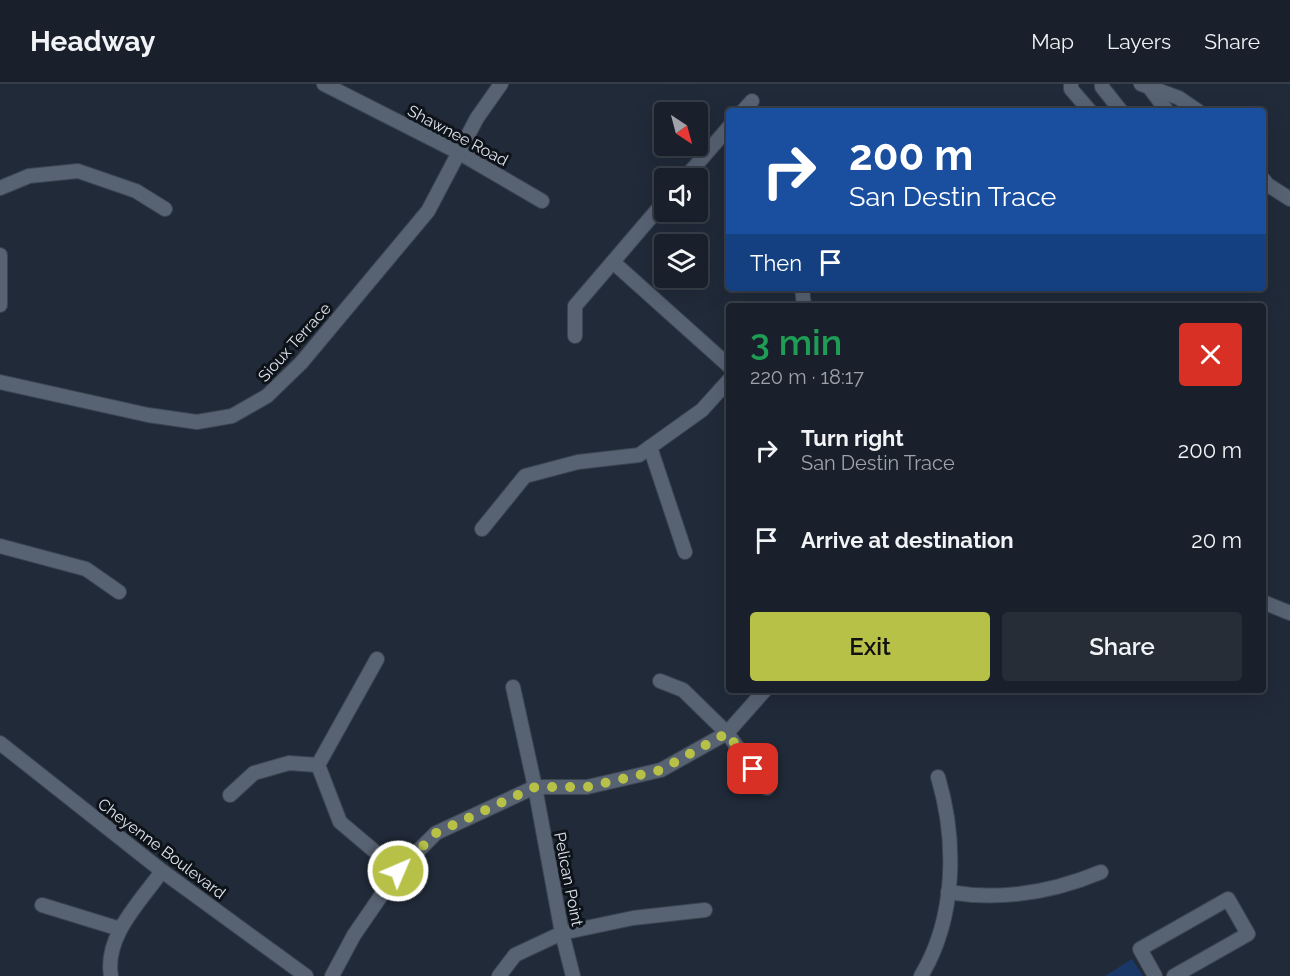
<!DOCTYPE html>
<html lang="en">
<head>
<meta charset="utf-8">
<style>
  :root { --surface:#19202b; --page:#262d37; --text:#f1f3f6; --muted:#9fa3a9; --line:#373e47; --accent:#b8c147 }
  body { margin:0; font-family:Raleway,sans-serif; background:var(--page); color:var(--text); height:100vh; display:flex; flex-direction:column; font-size:22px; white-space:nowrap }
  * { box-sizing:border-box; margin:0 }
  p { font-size:20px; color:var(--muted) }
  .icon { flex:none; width:33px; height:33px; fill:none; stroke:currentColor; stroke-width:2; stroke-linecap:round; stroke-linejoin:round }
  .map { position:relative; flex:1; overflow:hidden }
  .side { position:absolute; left:726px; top:219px; width:540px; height:390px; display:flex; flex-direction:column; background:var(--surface); border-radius:6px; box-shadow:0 6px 24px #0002,0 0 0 2px var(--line) }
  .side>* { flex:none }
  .banner { position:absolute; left:726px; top:24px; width:540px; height:183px; border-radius:6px; box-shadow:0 6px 24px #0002,0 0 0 2px var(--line); background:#1a4fa0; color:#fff; overflow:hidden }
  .needle { width:39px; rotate:144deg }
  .tools { position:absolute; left:654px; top:18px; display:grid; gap:12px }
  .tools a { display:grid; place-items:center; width:54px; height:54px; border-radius:6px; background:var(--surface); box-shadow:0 6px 24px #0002,0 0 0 2px var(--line); font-size:30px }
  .pin { position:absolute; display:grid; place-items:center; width:51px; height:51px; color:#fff; margin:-26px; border-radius:12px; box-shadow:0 3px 9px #0006 }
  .me { position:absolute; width:66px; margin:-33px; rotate:45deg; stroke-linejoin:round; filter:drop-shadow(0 0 4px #0008) }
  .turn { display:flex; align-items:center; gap:21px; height:126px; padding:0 24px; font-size:27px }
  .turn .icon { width:78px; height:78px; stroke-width:2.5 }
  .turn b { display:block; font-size:42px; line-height:51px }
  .then { display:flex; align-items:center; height:57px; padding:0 24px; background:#0003; gap:12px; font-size:22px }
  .round { display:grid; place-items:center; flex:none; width:63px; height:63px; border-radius:6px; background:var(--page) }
  .summary { display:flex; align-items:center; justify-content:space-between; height:102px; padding:0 24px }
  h1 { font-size:36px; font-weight:600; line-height:45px; color:#1e9e55 }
  .primary-button { display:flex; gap:12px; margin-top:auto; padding:12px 24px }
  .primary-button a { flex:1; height:69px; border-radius:6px; background:var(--accent); color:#111; font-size:24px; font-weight:600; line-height:69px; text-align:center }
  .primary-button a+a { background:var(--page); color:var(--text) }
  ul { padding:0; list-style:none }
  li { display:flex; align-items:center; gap:18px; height:90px; padding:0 24px }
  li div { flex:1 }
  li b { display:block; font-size:22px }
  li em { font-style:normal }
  header { display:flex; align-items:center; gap:36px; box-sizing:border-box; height:84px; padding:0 30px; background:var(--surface); border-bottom:2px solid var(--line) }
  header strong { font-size:28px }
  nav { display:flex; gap:33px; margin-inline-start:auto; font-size:21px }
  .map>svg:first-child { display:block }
</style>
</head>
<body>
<header>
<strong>Headway</strong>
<nav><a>Map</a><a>Layers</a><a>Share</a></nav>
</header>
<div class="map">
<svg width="1290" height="892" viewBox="0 0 1290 892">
  <rect width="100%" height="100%" fill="#212a39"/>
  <path fill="#193868" d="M1132,875L1143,892H1105Z"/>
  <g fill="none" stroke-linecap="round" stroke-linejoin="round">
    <g stroke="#3c4551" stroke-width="16">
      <g id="minor">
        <path d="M324,0L458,68L542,117"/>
        <path d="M1071,0V5L1090,27"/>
        <path d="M1102,0V3L1121,27"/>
        <path d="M1141,0L1179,14L1198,27"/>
        <path d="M1149,3L1167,27"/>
        <path d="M743,27L752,17"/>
        <path d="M685,94L729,43"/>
        <path d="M1263,95L1268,101L1290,115"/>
        <path d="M0,104L29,92L78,87L136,107L165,125"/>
        <path d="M0,171V221"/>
        <path d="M613,178L729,282"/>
        <path d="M802,204L804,222"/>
        <path d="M575,252V222L664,118"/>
        <path d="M0,298L148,331L197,338L232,332L267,312L301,279L428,127L477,34L501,0"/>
        <path d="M650,363L685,468"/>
        <path d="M482,445L525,392L578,378L639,371L702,326L729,296"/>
        <path d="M0,462L86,485L119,508"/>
        <path d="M1263,518L1290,529"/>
        <path d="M377,575L318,681L340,738L398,787"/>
        <path d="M660,597L683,606L727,649L767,704"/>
        <path d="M513,603L535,703L562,849L573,892"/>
        <path d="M0,659L162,787L306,892"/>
        <path d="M230,711L254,689L289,679L318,681"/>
        <path d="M948,808C1002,817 1051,809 1101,788"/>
        <path d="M42,821L120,845"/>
        <path d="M111,892C104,852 141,817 162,787"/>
        <path d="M332,892L354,851L398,787L436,749L535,703H587L661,686L727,649L765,606"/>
        <path d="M499,892L515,871L562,849L633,834L705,826"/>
        <path d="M921,892C956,834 957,757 938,693"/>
        <path d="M1155,892L1140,865L1228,815L1248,850L1174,892"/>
      </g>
    </g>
    <use href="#minor" stroke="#576273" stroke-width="14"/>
  </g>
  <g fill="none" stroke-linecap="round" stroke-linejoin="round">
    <path stroke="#b8c147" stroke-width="10" stroke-dasharray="0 18" d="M398,787L436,749L535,703H587L661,686L727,649L753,685"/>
  </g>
  <g text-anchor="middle" stroke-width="6" stroke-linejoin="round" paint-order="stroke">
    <g font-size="16" fill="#dce3ed" stroke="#0e1319">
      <text transform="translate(458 51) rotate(28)" y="6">Shawnee Road</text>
      <text transform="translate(294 258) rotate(-48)" y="6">Sioux Terrace</text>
      <text transform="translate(162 764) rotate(37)" y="6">Cheyenne Boulevard</text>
      <text transform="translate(569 795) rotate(79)" y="6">Pelican Point</text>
    </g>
  </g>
</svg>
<div class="tools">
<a><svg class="needle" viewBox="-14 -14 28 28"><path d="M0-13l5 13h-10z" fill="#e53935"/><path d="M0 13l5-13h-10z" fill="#9fa3a9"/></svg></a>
<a><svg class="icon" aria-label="sound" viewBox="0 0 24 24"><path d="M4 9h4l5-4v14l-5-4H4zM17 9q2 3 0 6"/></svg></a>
<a><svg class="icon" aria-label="layers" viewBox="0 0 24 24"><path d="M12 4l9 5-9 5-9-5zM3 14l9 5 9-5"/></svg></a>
</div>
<div class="pin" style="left:753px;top:685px;background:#d93025"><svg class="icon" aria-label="arrive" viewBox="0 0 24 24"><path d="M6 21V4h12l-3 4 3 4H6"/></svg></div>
<svg class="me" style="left:398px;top:787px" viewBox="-20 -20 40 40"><circle r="17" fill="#b8c147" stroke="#fff" stroke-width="3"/><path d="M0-11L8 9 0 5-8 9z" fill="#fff"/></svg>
<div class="banner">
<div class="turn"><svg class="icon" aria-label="right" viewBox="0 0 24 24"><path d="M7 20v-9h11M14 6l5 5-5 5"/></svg><div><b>200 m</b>San Destin Trace</div></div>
<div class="then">Then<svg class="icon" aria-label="arrive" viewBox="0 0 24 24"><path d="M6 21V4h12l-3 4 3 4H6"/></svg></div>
</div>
<section class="side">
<div class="summary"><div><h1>3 min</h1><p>220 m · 18:17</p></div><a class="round" style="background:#d93025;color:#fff"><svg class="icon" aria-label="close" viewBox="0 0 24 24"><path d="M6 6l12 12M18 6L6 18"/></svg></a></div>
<ul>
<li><svg class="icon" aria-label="right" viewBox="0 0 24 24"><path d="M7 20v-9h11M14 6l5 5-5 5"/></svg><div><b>Turn right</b><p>San Destin Trace</p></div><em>200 m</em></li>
<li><svg class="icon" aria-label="arrive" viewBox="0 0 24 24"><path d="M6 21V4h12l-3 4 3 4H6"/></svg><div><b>Arrive at destination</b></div><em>20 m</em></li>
</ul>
<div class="primary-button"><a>Exit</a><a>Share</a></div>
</section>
</div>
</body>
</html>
